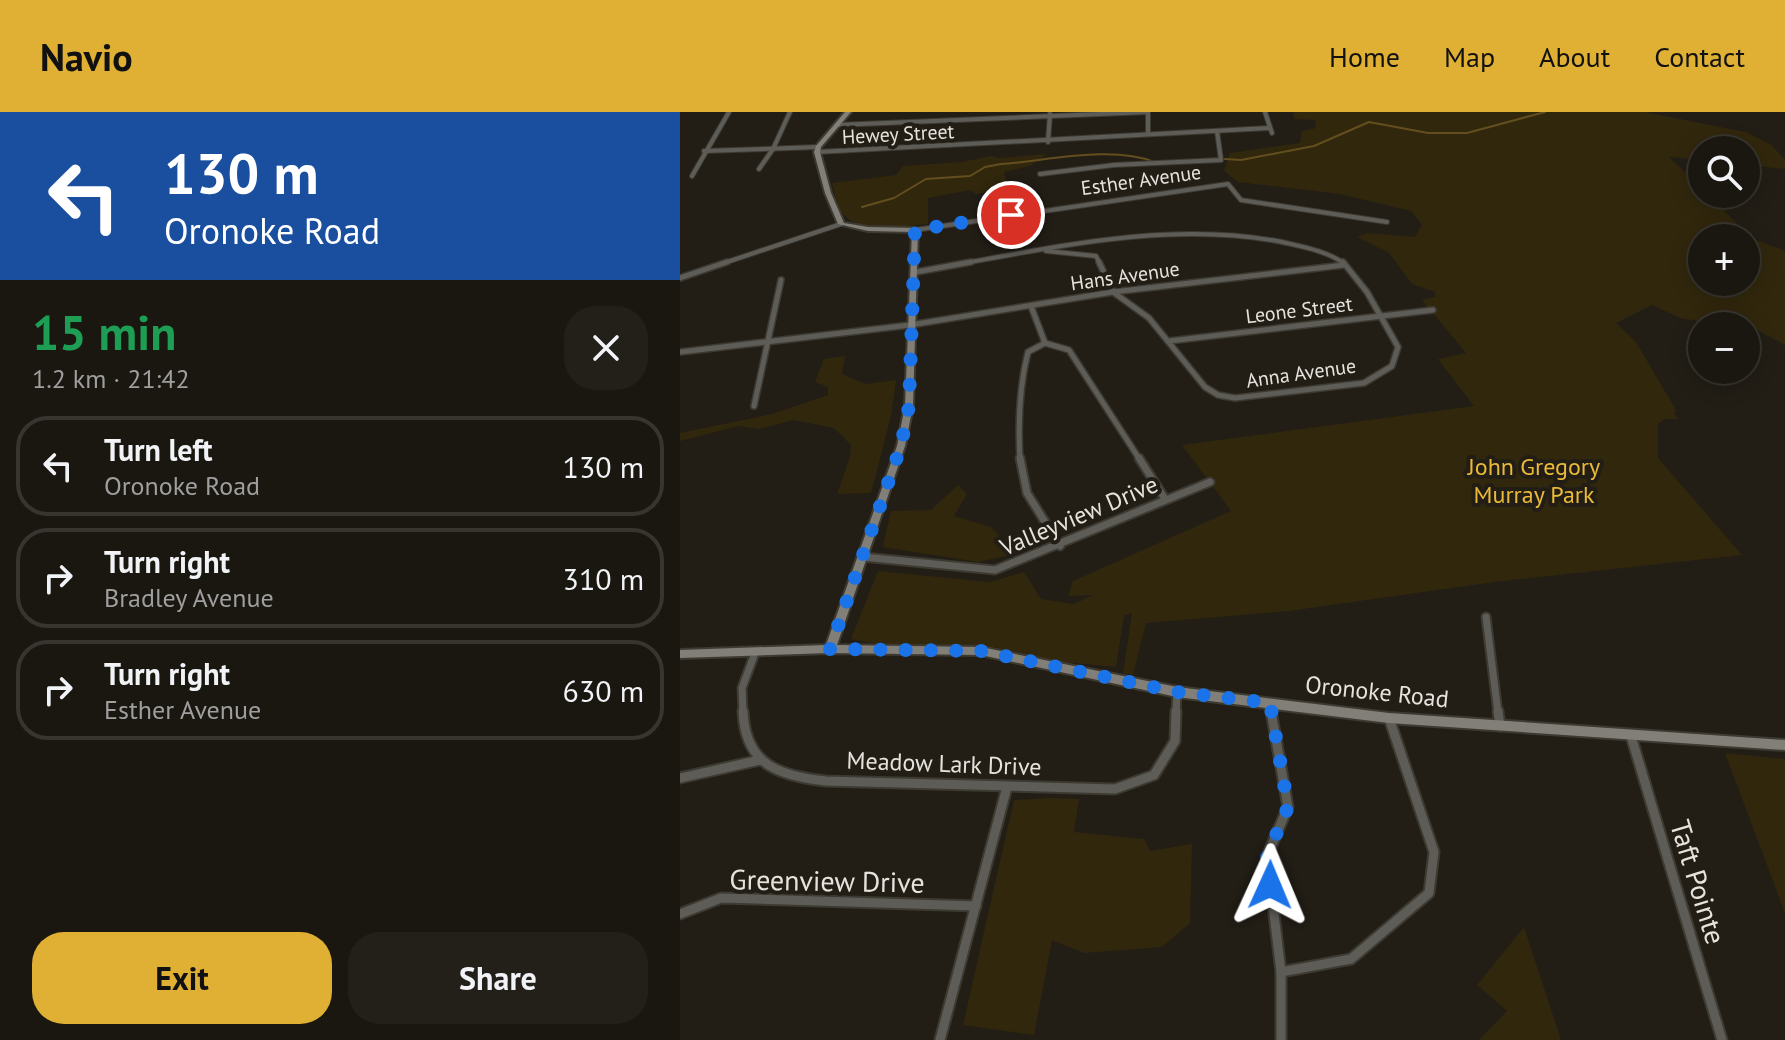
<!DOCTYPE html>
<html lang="en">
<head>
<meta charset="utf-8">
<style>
  :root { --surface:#1a1610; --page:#231f19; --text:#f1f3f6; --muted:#9f9f9f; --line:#383530; --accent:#dfb034 }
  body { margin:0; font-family:"PT Sans",sans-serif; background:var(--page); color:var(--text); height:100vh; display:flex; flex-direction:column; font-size:30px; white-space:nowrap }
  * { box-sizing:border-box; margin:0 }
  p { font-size:26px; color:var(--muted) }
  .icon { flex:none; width:44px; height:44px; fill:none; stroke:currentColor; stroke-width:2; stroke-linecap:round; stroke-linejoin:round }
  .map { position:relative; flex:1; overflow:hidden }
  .panel { display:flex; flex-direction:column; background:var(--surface); width:680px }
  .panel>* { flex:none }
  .guide { background:#1a4fa0; color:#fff; overflow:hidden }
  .tools { position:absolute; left:1008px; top:24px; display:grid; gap:16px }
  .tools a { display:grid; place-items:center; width:72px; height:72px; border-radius:50%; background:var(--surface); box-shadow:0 4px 20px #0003,0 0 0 2px var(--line); font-size:40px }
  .pin { position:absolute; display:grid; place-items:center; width:68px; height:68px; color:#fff; margin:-34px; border:4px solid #fff; border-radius:50%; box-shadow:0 2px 8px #0007 }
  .me { position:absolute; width:88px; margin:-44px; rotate:1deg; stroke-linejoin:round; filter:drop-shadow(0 0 6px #0008) }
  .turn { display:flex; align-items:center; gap:28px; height:168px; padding:0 32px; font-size:36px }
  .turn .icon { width:104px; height:104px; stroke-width:2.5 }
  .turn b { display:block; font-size:56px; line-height:68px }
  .round { display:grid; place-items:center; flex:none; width:84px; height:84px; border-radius:32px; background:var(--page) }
  .head { display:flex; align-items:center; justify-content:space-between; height:136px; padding:0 32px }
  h1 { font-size:48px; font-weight:600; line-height:60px; color:#1e9e55 }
  .cta { display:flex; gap:16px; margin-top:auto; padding:16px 32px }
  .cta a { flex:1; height:92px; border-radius:32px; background:var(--accent); color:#111; font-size:32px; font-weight:600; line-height:92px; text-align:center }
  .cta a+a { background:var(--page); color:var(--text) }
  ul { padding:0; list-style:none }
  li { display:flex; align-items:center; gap:24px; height:100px; margin:0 16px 12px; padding:0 16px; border:4px solid var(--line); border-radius:32px }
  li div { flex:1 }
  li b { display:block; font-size:30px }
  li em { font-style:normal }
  header { display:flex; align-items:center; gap:48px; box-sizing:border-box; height:112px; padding:0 40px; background:var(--accent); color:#111 }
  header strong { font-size:38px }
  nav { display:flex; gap:44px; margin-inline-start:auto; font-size:28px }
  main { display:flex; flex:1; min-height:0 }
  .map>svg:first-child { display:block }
</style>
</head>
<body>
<header>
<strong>Navio</strong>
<nav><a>Home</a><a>Map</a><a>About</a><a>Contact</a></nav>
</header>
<main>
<section class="panel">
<div class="guide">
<div class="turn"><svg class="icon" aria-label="left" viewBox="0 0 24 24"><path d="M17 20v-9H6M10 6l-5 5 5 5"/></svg><div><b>130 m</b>Oronoke Road</div></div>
</div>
<div class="head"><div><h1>15 min</h1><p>1.2 km · 21:42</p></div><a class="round"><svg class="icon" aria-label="close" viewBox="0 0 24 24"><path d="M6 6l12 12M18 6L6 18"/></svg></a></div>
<ul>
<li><svg class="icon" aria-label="left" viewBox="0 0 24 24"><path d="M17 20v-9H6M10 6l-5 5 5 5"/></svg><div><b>Turn left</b><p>Oronoke Road</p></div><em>130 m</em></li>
<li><svg class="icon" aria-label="right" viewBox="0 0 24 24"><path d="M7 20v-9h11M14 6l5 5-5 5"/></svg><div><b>Turn right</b><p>Bradley Avenue</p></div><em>310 m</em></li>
<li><svg class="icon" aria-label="right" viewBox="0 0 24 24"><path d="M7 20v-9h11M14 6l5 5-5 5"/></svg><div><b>Turn right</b><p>Esther Avenue</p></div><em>630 m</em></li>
</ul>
<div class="cta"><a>Exit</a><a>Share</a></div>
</section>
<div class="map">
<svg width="1105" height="928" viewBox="0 0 1105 928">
  <rect width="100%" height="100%" fill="#221e16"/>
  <g fill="#31270d" fill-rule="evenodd">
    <path d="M613,0H965L1065,20L1090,32L1105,47V57L1066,53V38H1022V48L989,45L1022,76V82H1028L1071,126L1105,139V233L1067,213L1003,207L972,193L936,211L956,230L996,298L994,301L998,307H985L978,312V346L1062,443L814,470L609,499L466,511L453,563L443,561L452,501L444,504L436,555L383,550L312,535L202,533L171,527L198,459L310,470L344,460L361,487L394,492L413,483L388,484L393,469L551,399L502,333L794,294L758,247L786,241L742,188L755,185V180L732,172L709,141L677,125L687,121L735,125L742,113L731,99L660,82L558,70L544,59L550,41L620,31L622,19L636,16L635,8L614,7ZM1022,126H1066V170H1022Z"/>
    <path d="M367,42L350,54L324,60L328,78L295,82L291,78L248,86V112C224,113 173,124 159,96C156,88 154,79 152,71L216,63L223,54L281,50L312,44L319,46Z"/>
    <path d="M165,244L162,262L185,272L216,268L211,304L191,381L157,382L170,345L171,333L154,316L113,308L79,317L59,314L0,329V321L92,302L148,283V275L135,270L144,247Z"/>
    <path d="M278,373L287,382L274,404L311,415L336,442L298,450L203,435L211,399L251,398Z"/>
    <path d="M1045,641L1105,647V801Z"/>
    <path d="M370,686L399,687L394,720L464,727L470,739L512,732L510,811L482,835L404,841L372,828L354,923L283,913L334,688Z"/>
    <path d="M844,815L881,928H799L827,899L797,873Z"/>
  </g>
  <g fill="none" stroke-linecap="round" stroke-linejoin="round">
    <g stroke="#634f1e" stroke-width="2">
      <path d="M545,47L561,48L634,34L689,10L748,21H787L865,0"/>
      <path d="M182,95L214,86L246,67L290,64L305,55L321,52C366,49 432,33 474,50"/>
    </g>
    <g stroke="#3d3a32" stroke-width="6">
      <g id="street-far3">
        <path d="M468,0V22"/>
        <path d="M585,0L592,21"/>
        <path d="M157,13L468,0"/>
        <path d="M368,30L370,2"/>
        <path d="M24,39L138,35"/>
        <path d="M137,40L589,16"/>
        <path d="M79,57L93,37L110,0"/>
        <path d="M360,62L434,53L541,48L537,19"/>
        <path d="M12,64L49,0"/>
        <path d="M235,118L548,72L561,88L707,110"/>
        <path d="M366,139L416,144L420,152"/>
        <path d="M41,152L161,112"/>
        <path d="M280,152C385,133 495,109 602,130C624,135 647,139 665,152"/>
      </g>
    </g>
    <g stroke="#3d3a32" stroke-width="8">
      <g id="street-far2">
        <path d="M419,150L433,180L469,206L525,275L538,283L555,286L684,271L712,254L718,235L687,180L663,150"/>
        <path d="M236,160L291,150"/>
        <path d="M0,166L47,150"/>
        <path d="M489,229L753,198"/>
        <path d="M365,231L389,238L460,348"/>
        <path d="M0,240L230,213L433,180L664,153"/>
        <path d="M74,294L101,168"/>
        <path d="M340,348C338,312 339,275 348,240L365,231L351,194"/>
      </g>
    </g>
    <g stroke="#3d3a32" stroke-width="11">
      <g id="street-far1">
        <path d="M340,346L347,381L380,434"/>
        <path d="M459,346L485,387"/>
        <path d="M183,445L315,458L530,370"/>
        <path d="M806,505L818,601"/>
        <path d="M590,591L592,601"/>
        <path d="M63,601L62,576L75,541"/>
        <path d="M496,601L497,580"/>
      </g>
    </g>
    <g stroke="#3d3a32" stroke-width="13">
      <g id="street">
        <path d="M63,599C65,653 99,664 146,669L435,677L474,663L495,629L496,599"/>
        <path d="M591,599L608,695L587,744L601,860V928"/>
        <path d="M818,599L820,614"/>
        <path d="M951,624L1042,928"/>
        <path d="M0,666L80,648"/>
        <path d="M0,802L41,786L296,794"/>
        <path d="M601,860L671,847L749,781L754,740L709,606"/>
        <path d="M260,928L327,675"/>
      </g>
    </g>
    <g stroke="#3d3a32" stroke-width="4">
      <path id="secondary" d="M165,0H171L141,35L140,40L151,81L164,111L188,115L235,116L238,118L233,294L225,334L157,533L301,535L497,575L709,601L1105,628V638L709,611L497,585L301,543L150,541L0,546V538L146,533L217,334L225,294L232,120L188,119L158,112L145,81L134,40L136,34Z"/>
    </g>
    <use href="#street-far3" stroke="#5e5c57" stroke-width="4"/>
    <use href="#street-far2" stroke="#5e5c57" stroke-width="5"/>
    <use href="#street-far1" stroke="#5e5c57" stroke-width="7"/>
    <use href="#street" stroke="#5e5c57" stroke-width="9"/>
    <use href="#secondary" fill="#827f78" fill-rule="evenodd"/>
  </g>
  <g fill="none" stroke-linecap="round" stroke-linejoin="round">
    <path stroke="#1a73e8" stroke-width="14" stroke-dasharray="0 25.2" d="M331,103L235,118L229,294L221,334L150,537L301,539L497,580L590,591L608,695L587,744L590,773"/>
  </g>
  <g text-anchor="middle" stroke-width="8" stroke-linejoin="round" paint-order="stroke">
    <g font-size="20" fill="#e6e3dd" stroke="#221e16">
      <text transform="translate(218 22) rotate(-3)" y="7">Hewey Street</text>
      <text transform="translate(461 68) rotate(-8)" y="7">Esther Avenue</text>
      <text transform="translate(445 164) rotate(-8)" y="7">Hans Avenue</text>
      <text transform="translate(619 198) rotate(-7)" y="7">Leone Street</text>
      <text transform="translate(621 261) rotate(-8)" y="7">Anna Avenue</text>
    </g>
    <g font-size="24" fill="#ebba39" stroke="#221e16">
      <text x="854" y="363">John Gregory<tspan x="854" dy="28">Murray Park</tspan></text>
    </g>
    <g font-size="24" fill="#e6e3dd" stroke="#221e16">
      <text transform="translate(399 404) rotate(-23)" y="8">Valleyview Drive</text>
      <text transform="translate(697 580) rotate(6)" y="8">Oronoke Road</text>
      <text transform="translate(264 652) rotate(2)" y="8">Meadow Lark Drive</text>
    </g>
    <g font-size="28" fill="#e6e3dd" stroke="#221e16">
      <text transform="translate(147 769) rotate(1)" y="10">Greenview Drive</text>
      <text transform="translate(1018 770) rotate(73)" y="10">Taft Pointe</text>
    </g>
  </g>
</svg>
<div class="tools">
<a><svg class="icon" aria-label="search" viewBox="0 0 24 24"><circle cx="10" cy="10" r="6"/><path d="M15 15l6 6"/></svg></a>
<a>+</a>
<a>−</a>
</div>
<div class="pin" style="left:331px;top:103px;background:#d93025"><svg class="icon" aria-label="arrive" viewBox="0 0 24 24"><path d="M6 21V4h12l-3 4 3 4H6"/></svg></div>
<svg class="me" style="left:590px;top:773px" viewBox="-20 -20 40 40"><path d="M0-17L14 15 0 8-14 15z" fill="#1a73e8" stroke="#fff" stroke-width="4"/></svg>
</div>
</main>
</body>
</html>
